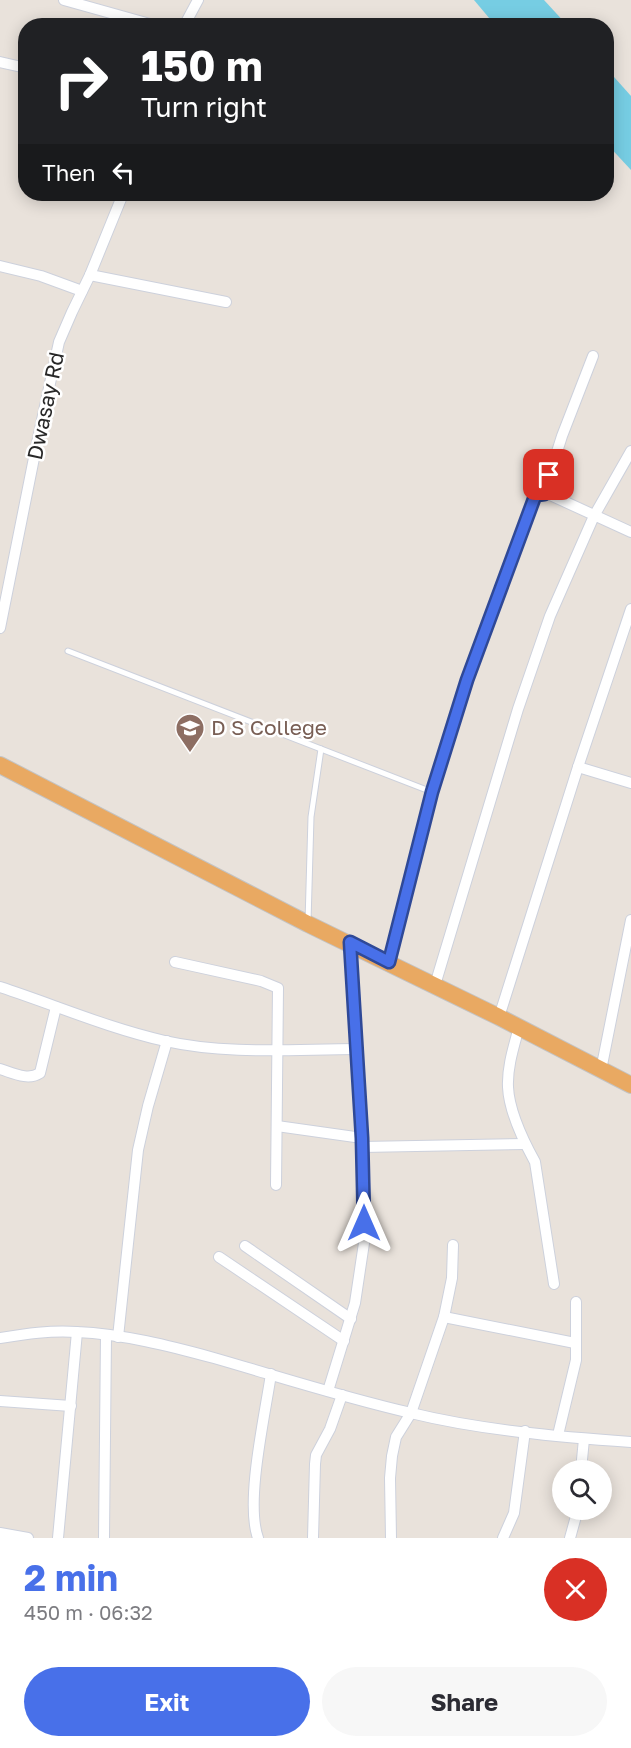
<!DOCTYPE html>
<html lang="en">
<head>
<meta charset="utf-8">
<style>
  :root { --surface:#fff; --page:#f7f7f7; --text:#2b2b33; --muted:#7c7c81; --accent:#4870e9 }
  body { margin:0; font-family:"Golos Text",sans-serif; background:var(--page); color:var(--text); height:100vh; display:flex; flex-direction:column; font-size:22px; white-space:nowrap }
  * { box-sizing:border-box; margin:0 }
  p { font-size:20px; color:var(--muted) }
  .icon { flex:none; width:33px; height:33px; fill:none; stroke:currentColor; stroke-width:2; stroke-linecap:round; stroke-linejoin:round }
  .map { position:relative; height:1538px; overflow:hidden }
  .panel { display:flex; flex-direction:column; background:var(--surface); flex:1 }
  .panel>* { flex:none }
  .banner { position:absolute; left:18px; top:18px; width:596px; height:183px; border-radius:24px; box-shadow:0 3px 15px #0003; background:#202124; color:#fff; overflow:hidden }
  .tools { position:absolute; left:552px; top:1460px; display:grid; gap:12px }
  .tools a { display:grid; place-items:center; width:60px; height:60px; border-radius:50%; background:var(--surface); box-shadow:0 3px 15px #0003; font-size:30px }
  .pin { position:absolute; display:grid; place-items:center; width:51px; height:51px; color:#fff; margin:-26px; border-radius:12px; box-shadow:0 3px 9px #0006 }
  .me { position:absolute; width:66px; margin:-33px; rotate:0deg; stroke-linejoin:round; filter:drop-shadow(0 0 4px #0008) }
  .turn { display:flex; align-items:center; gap:21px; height:126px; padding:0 24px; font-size:27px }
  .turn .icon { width:78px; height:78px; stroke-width:2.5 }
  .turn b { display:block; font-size:42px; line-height:51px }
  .then { display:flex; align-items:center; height:57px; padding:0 24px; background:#0003; gap:12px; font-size:22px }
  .round { display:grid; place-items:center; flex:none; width:63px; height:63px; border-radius:32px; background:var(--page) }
  .headline { display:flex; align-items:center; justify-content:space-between; height:102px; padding:0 24px }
  h1 { font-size:36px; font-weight:700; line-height:45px; color:var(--accent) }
  .button { display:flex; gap:12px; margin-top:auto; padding:12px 24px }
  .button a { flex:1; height:69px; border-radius:36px; background:var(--accent); color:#fff; font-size:24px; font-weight:700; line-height:69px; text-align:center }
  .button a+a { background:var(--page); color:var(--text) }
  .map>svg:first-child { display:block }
</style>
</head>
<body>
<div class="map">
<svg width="631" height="1538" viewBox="0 0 631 1538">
  <rect width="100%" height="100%" fill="#e9e2db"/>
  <g fill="#76cde3">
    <path d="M474,0H544L567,25H495Z"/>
    <path d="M606,68L631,96V170L606,143Z"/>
  </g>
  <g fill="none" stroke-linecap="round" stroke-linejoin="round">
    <g stroke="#cdd1dc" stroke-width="7">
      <g id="service">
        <path d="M68,651L432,792"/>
        <path d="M308,922L311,817L321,749"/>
      </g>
    </g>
    <g stroke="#cdd1dc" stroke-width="12">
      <g id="minor">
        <path d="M64,0L157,26"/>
        <path d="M184,26L198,0"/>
        <path d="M0,62L26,68"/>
        <path d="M0,266L41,276L82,291"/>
        <path d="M90,275L226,302"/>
        <path d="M544,493L562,436L593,356"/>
        <path d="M0,628L37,443L59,342L72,312L90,275L123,194"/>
        <path d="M578,767L631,783"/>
        <path d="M175,962L261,981L278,988L276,1185"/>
        <path d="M389,962L432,792L467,680L534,499L540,494H548L631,532"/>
        <path d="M435,985L518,709L550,616L594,516L631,451"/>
        <path d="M0,987C55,1005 108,1028 165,1041C227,1055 294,1049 357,1049"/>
        <path d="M499,1017L578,767L631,609"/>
        <path d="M519,1027C514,1046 507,1067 508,1087C509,1110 524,1142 535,1162L554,1284"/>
        <path d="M0,1069C13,1073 28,1081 40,1073L56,1007"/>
        <path d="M601,1070L631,920"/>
        <path d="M277,1126L362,1138"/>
        <path d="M362,1147L525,1144"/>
        <path d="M245,1246L351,1319"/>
        <path d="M219,1257L344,1341"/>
        <path d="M444,1317L575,1343"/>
        <path d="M118,1337L138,1150L148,1106L167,1041"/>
        <path d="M0,1338C25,1334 51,1330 77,1332C123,1334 170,1346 214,1358C280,1377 345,1398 411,1413C480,1430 560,1437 631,1442"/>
        <path d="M328,1391L355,1303L364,1243L365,1204L362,1138L350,942"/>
        <path d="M0,1401L71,1406"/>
        <path d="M558,1435L576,1360V1302"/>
        <path d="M581,1470L584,1439"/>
        <path d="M0,1533L28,1538"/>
        <path d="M58,1538L77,1332"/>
        <path d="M104,1538L106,1335"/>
        <path d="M258,1538C245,1502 265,1415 271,1374"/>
        <path d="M313,1538L315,1464L316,1455L330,1429L342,1395"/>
        <path d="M391,1538L390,1478L392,1456L396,1437L411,1413L444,1317L452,1278L453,1245"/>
        <path d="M503,1538L514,1513L525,1431"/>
        <path d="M570,1538L578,1509"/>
      </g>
    </g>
    <g stroke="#c3c3c3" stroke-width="18">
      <path id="trunk" d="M0,765L308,924L499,1017L631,1085"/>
    </g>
    <use href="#service" stroke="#fff" stroke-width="5"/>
    <use href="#minor" stroke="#fff" stroke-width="10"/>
    <use href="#trunk" stroke="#e9a962" stroke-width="16"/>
  </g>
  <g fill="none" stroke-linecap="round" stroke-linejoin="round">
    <g stroke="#2f4997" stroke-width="15">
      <path id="route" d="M364,1223L362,1138L350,942L389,962L432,792L467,680L534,499L537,495L544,494L549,475"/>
    </g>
    <use href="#route" stroke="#4870e9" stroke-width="10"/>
  </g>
  <defs>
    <g id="university-pin" transform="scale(1.5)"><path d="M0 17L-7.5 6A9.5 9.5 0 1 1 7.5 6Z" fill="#8d6e63" stroke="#fff"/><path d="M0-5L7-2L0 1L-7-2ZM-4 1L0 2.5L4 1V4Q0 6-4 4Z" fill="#fff"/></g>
  </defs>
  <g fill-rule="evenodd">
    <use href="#university-pin" x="190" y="728"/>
  </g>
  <g text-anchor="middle" stroke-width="5" stroke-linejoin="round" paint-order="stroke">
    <g font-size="21" fill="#282828" stroke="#fff">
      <text transform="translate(46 406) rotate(-78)" y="7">Dwasay Rd</text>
    </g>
    <g font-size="21" fill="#785e54" stroke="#fff" text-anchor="start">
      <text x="211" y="735">D S College</text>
    </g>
  </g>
</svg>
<div class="tools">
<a><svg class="icon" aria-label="search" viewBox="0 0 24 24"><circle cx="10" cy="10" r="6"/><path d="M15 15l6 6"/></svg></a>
</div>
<div class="pin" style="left:549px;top:475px;background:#d93025"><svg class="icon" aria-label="arrive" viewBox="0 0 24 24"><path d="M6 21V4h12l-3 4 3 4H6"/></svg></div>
<svg class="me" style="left:364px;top:1223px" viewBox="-20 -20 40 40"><path d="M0-17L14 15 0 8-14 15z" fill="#4870e9" stroke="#fff" stroke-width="4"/></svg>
<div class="banner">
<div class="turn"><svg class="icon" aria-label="right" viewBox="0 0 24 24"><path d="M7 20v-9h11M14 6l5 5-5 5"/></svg><div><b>150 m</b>Turn right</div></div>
<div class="then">Then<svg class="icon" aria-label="left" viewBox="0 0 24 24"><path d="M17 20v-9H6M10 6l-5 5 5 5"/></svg></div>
</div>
</div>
<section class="panel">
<div class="headline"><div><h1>2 min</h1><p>450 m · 06:32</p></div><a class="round" style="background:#d93025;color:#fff"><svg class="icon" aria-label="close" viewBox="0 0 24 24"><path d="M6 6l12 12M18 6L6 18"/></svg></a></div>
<div class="button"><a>Exit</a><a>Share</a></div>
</section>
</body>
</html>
